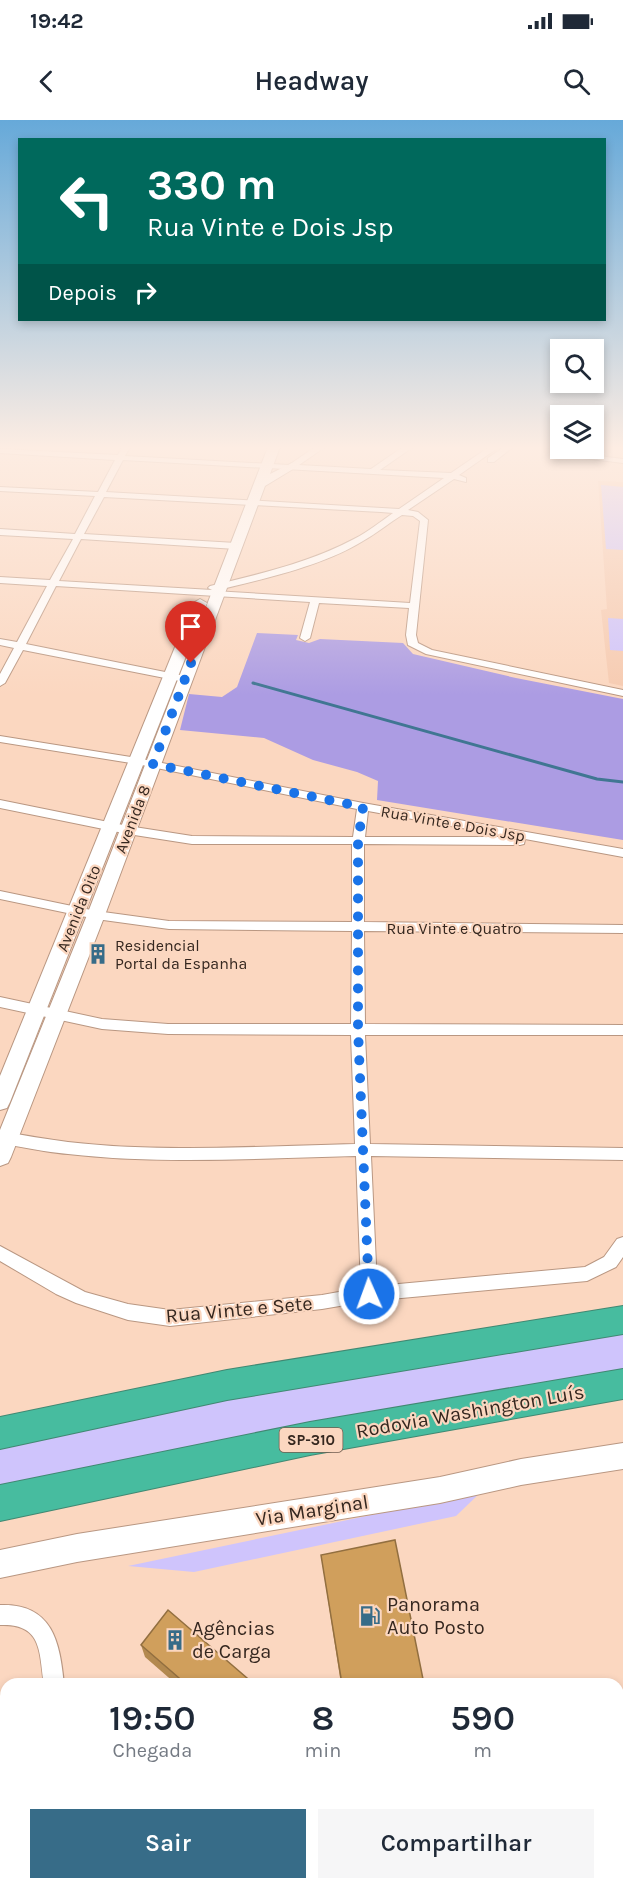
<!DOCTYPE html>
<html lang="pt">
<head>
<meta charset="utf-8">
<style>
  :root { --surface:#fff; --page:#f6f6f7; --text:#1f2937; --muted:#747a83; --accent:#376c88 }
  body { margin:0; font-family:Karla,sans-serif; background:var(--page); color:var(--text); height:100vh; display:flex; flex-direction:column; font-size:22px; white-space:nowrap }
  * { box-sizing:border-box; margin:0 }
  p { font-size:20px; color:var(--muted) }
  .icon { flex:none; width:33px; height:33px; fill:none; stroke:currentColor; stroke-width:2; stroke-linecap:round; stroke-linejoin:round }
  .map { position:relative; flex:1; overflow:hidden }
  .side { position:absolute; left:0px; top:1558px; width:624px; height:212px; display:flex; flex-direction:column; background:var(--surface); border-radius:18px 18px 0 0; box-shadow:0 3px 9px #0003 }
  .side>* { flex:none }
  .banner { position:absolute; left:18px; top:18px; width:588px; height:183px; border-radius:0px; box-shadow:0 3px 9px #0003; background:#00695c; color:#fff; overflow:hidden }
  .tools { position:absolute; left:550px; top:219px; display:grid; gap:12px }
  .tools a { display:grid; place-items:center; width:54px; height:54px; border-radius:0px; background:var(--surface); box-shadow:0 3px 9px #0003; font-size:30px }
  .pin { position:absolute; display:grid; place-items:center; width:51px; height:51px; color:#fff; margin:-62px -26px; border-radius:50% 50% 50% 0; rotate:-45deg; box-shadow:0 0 6px #0007 }
  .pin .icon { rotate:45deg }
  .me { position:absolute; width:66px; margin:-33px; rotate:358deg; stroke-linejoin:round; filter:drop-shadow(0 0 4px #0008) }
  .turn { display:flex; align-items:center; gap:21px; height:126px; padding:0 30px; font-size:27px }
  .turn .icon { width:78px; height:78px; stroke-width:2.5 }
  .turn b { display:block; font-size:42px; line-height:51px }
  .then { display:flex; align-items:center; height:57px; padding:0 30px; background:#0003; gap:12px; font-size:22px }
  .eta { display:flex; justify-content:space-evenly; align-items:center; height:102px; text-align:center }
  .eta b { font-size:36px; font-weight:600; line-height:42px }
  .button { display:flex; gap:12px; margin-top:auto; padding:12px 30px }
  .button a { flex:1; height:69px; border-radius:0px; background:var(--accent); color:#fff; font-size:24px; font-weight:600; line-height:69px; text-align:center }
  .button a+a { background:var(--page); color:var(--text) }
  .status { display:flex; justify-content:space-between; align-items:center; height:42px; padding:0 30px; background:var(--surface); direction:ltr }
  .status svg { height:16px; fill:currentColor }
  header { display:flex; justify-content:space-between; align-items:center; height:78px; padding:0 30px; background:var(--surface); font-size:27px; font-weight:600 }
  .map>svg:first-child { display:block }
</style>
</head>
<body>
<div class="status"><b>19:42</b><svg viewBox="0 0 49 12"><path d="M0 12V9h3v3zM5 12V6h3v6zM10 12V3h3v9zM15 12V0h3v12zM26 1h20v11H26zM47 4h2v5h-2z"/></svg></div>
<header><svg class="icon" aria-label="back" viewBox="0 0 24 24"><path d="M15 5l-7 7 7 7"/></svg>Headway<svg class="icon" aria-label="search" viewBox="0 0 24 24"><circle cx="10" cy="10" r="6"/><path d="M15 15l6 6"/></svg></header>
<div class="map">
<svg width="623" height="1769" viewBox="0 0 623 1769">
  <rect width="100%" height="100%" fill="#fbd7c0"/>
  <path fill="#f6cbb1" d="M598,361L623,362V566L609,563L601,490L607,489Z"/>
  <g fill="#cfc4fc">
    <path d="M601,365L623,367V430L606,429Z"/>
    <path d="M608,498L623,499V531L610,530Z"/>
    <path d="M623,1209V1253L0,1374V1323L118,1298Z"/>
    <path d="M481,1372L456,1396L194,1452L128,1446Z"/>
  </g>
  <path fill="#ac9ce3" d="M257,513L298,515L296,520L309,523L320,519L403,523L413,534L516,558L623,579V720L377,680L378,661L357,652L313,640L264,618L180,610L189,574L222,577L237,567Z"/>
  <g fill="none" stroke-linecap="round" stroke-linejoin="round">
    <path stroke="#407692" stroke-width="3" d="M253,563L597,659L623,662"/>
    <g stroke="#b99782" stroke-width="2">
      <g id="street">
        <path d="M122,327H130L125,336L289,345L315,327H325L299,345L371,349L403,327H413L380,350L451,353L489,327H499L459,355L466,358V362L454,359L408,390L418,392L428,400L416,515L418,523L432,530L623,570V576L426,534L408,525L406,515L409,488L319,483L310,518L305,521L300,518L310,482L56,466L26,524L180,555L185,558L180,561L23,530L5,563L0,566V554L14,528L0,525V519L17,522L47,466L0,463V457L50,460L73,419L0,415V409L75,414L95,376L0,371V367L98,372L115,340L0,333V329L118,335ZM123,340L444,358L399,389L106,372ZM104,377L381,392L393,393C380,402 368,412 354,419C309,443 259,454 210,466L208,468L212,470L59,461L81,419L236,429L240,426L236,423L84,414ZM402,395L413,396L420,401L410,483L214,471C260,460 323,446 363,421C377,413 389,403 402,395Z"/>
        <path d="M504,327H513L494,342H488V338Z"/>
        <path d="M545,327H559L583,334L623,339V343L583,338Z"/>
        <path d="M0,616L137,638L363,683L623,729V737L525,719L524,724L520,725L364,724V802L623,805V813L364,811L365,904L623,905V915H365L370,1024L623,1028V1040L371,1036L377,1166L585,1147L604,1137L617,1119L623,1117V1137L616,1147L587,1161L369,1181L322,1189L170,1206L128,1200L76,1183L56,1174L0,1141V1126L85,1172L128,1184L170,1190L322,1175L361,1168L356,1036C260,1038 163,1045 68,1034C45,1032 22,1027 0,1023V1011C22,1015 45,1019 68,1022C162,1033 260,1026 355,1024L351,915L168,914L102,909L0,887V877L102,899L168,904H351L352,811L169,809L96,799L0,779V771L96,791L169,801L352,802V724H192L128,714L0,688V680L128,706L192,716L353,717L357,689L137,644L0,622ZM368,691L512,717H365Z"/>
        <path d="M0,1485C53,1483 60,1523 64,1564H44C39,1533 43,1503 0,1505Z"/>
        <path d="M618,1760L623,1769H576L574,1764H618Z"/>
        <path d="M73,1764H95L96,1769H74Z"/>
      </g>
    </g>
    <g stroke="#b99782" stroke-width="2">
      <g id="secondary">
        <path d="M268,327H280L270,354L292,343L298,346L265,366L105,795L11,1037L8,1043L0,1046V1010L87,795Z"/>
        <path d="M200,479L207,483L10,982L7,988L0,990V956L193,483Z"/>
        <path d="M623,1323V1349L521,1365L440,1383L77,1442L0,1458V1430L77,1414L440,1357L521,1339Z"/>
      </g>
    </g>
    <g stroke="#418872" stroke-width="2">
      <g id="highway">
        <path d="M623,1186V1214L227,1280L0,1329V1297L227,1250Z"/>
        <path d="M623,1249V1279L310,1335L0,1401V1365L310,1302Z"/>
      </g>
    </g>
    <use href="#street" fill="#fff" fill-rule="evenodd"/>
    <use href="#secondary" fill="#fff" fill-rule="evenodd"/>
    <use href="#highway" fill="#47bc9f" fill-rule="evenodd"/>
  </g>
  <g fill="#b3894f">
    <path d="M321,1435L424,1564H341Z"/>
    <path d="M141,1525L254,1564H176L145,1537Z"/>
  </g>
  <g fill="#d09f5c" stroke="#926f40" stroke-width="1.5">
    <path d="M395,1420L424,1564H342L321,1435Z"/>
    <path d="M168,1490L254,1564H186L141,1525Z"/>
  </g>
  <linearGradient id="sky" x2="0" y2="1"><stop stop-color="#66a9d9"/><stop offset="0.57" stop-color="#fdede3"/><stop offset="1" stop-color="#fdede3" stop-opacity="0"/></linearGradient>
  <rect width="623" height="575" fill="url(#sky)"/>
  <g fill="none" stroke-linecap="round" stroke-linejoin="round">
    <path stroke="#1a73e8" stroke-width="10" stroke-dasharray="0 18" d="M191,543L153,644L363,687L358,722V909L369,1174"/>
  </g>
  <defs>
    <g id="building-bare" transform="scale(1.62)"><path d="M-4-6H4V6H1V3H-1V6H-4ZM-2.5-4.3h1.7v1.8h-1.7ZM.8-4.3h1.7v1.8H.8ZM-2.5-1h1.7V.8h-1.7ZM.8-1h1.7V.8H.8Z" fill="#376c88" stroke="#fbd7c0" stroke-width="2.5" paint-order="stroke"/></g>
    <g id="fuel-bare" transform="scale(1.62)"><path d="M-5.5-6h7V0h2V4h1.3V-2.5L3-4.5l.8-.8L6-3V5H2.5V1h-1V6h-7ZM-4.2-4.7v3.2H.2V-4.7Z" fill="#376c88" stroke="#fbd7c0" stroke-width="2.5" paint-order="stroke"/></g>
  </defs>
  <g fill-rule="evenodd">
    <use href="#building-bare" x="98" y="834"/>
    <use href="#fuel-bare" x="370" y="1496"/>
    <use href="#building-bare" x="175" y="1520"/>
  </g>
  <g text-anchor="middle" stroke-width="4.5" stroke-linejoin="round" paint-order="stroke">
    <rect fill="#fbd7c0" stroke="#705c4f" stroke-width="1.5" x="279.5" y="1308" width="63" height="24" rx="4.5"/>
    <g font-size="15" font-weight="bold" fill="#35271f">
      <text x="311" y="1325">SP-310</text>
    </g>
    <g font-size="16" fill="#35271f" stroke="#fbd7c0">
      <text transform="translate(132 699) rotate(-69)" y="6">Avenida 8</text>
      <text transform="translate(453 703) rotate(10)" y="6">Rua Vinte e Dois Jsp</text>
      <text transform="translate(78 788) rotate(-68)" y="6">Avenida Oito</text>
      <text x="454" y="814">Rua Vinte e Quatro</text>
    </g>
    <g font-size="16" fill="#35271f" stroke="#fbd7c0" text-anchor="start">
      <text x="115" y="831">Residencial<tspan x="115" dy="18">Portal da Espanha</tspan></text>
    </g>
    <g font-size="20" fill="#35271f" stroke="#fbd7c0">
      <text transform="translate(239 1189) rotate(-5)" y="7">Rua Vinte e Sete</text>
      <text transform="translate(470 1291) rotate(-10)" y="7">Rodovia Washington Luís</text>
      <text transform="translate(312 1390) rotate(-9)" y="7">Via Marginal</text>
    </g>
    <g font-size="20" fill="#35271f" stroke="#fbd7c0" text-anchor="start">
      <text x="387" y="1491">Panorama<tspan x="387" dy="23">Auto Posto</tspan></text>
      <text x="192" y="1515">Agências<tspan x="192" dy="23">de Carga</tspan></text>
    </g>
  </g>
</svg>
<div class="tools">
<a><svg class="icon" aria-label="search" viewBox="0 0 24 24"><circle cx="10" cy="10" r="6"/><path d="M15 15l6 6"/></svg></a>
<a><svg class="icon" aria-label="layers" viewBox="0 0 24 24"><path d="M12 4l9 5-9 5-9-5zM3 14l9 5 9-5"/></svg></a>
</div>
<div class="pin" style="left:191px;top:543px;background:#d93025"><svg class="icon" aria-label="arrive" viewBox="0 0 24 24"><path d="M6 21V4h12l-3 4 3 4H6"/></svg></div>
<svg class="me" style="left:369px;top:1174px" viewBox="-20 -20 40 40"><circle r="17" fill="#1a73e8" stroke="#fff" stroke-width="3"/><path d="M0-11L8 9 0 5-8 9z" fill="#fff"/></svg>
<div class="banner">
<div class="turn"><svg class="icon" aria-label="left" viewBox="0 0 24 24"><path d="M17 20v-9H6M10 6l-5 5 5 5"/></svg><div><b>330 m</b>Rua Vinte e Dois Jsp</div></div>
<div class="then">Depois<svg class="icon" aria-label="right" viewBox="0 0 24 24"><path d="M7 20v-9h11M14 6l5 5-5 5"/></svg></div>
</div>
<section class="side">
<div class="eta">
<div><b>19:50</b><p>Chegada</p></div>
<div><b>8</b><p>min</p></div>
<div><b>590</b><p>m</p></div>
</div>
<div class="button"><a>Sair</a><a>Compartilhar</a></div>
</section>
</div>
</body>
</html>
